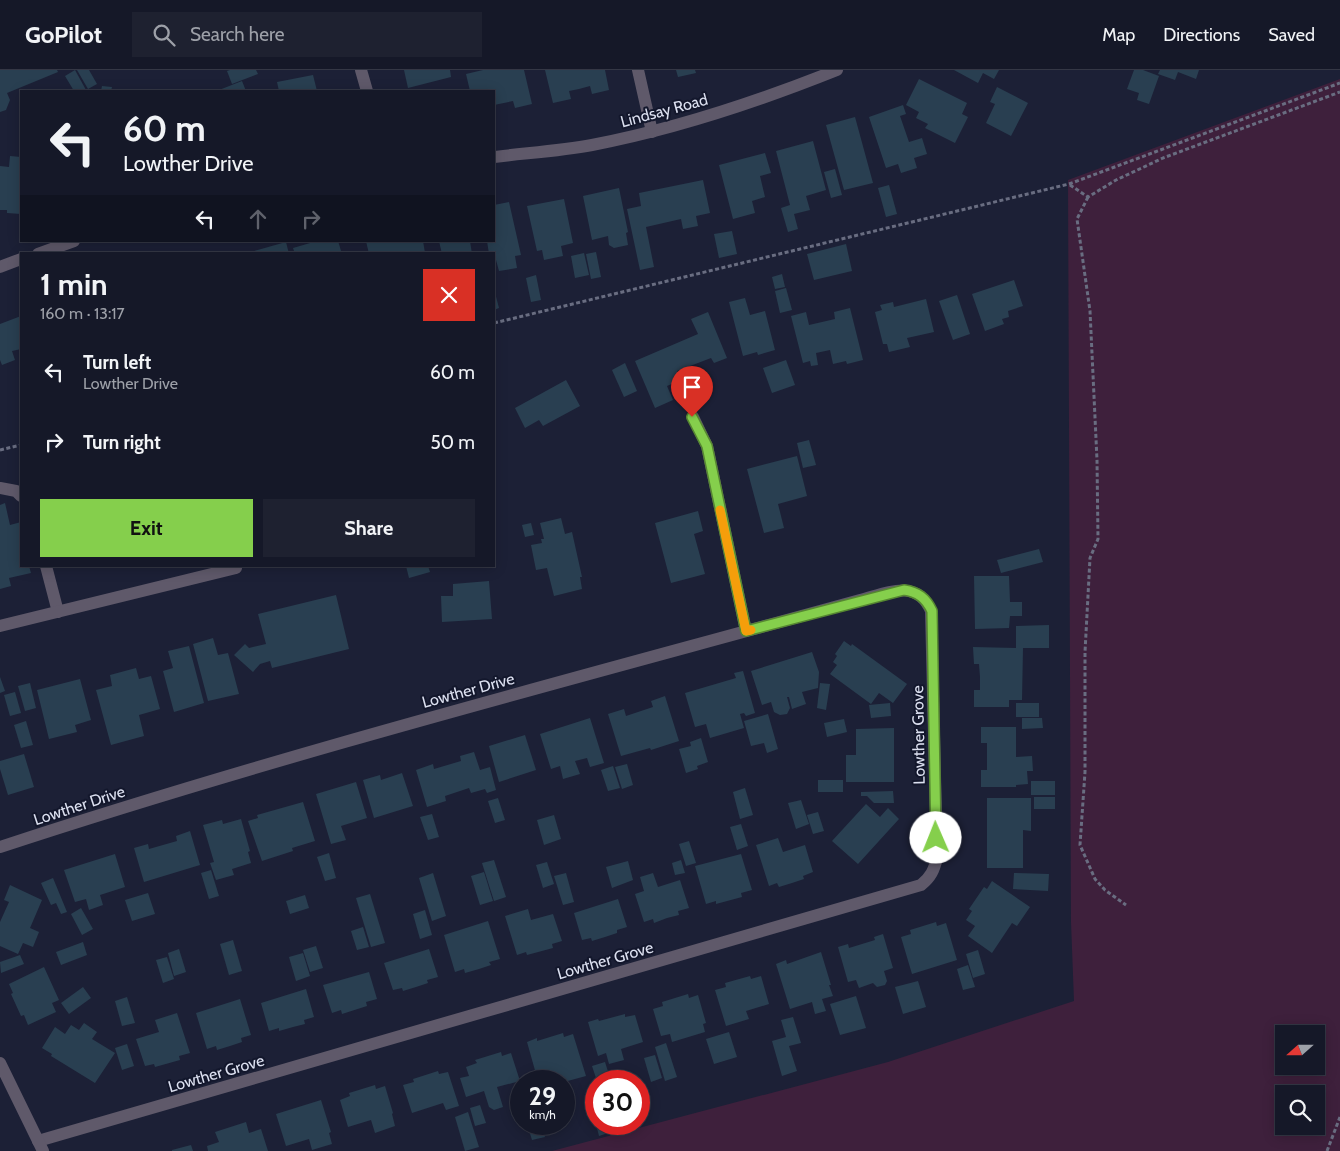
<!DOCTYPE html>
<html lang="en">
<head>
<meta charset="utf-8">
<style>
  :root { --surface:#151828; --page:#1e2130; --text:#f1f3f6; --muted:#9da0a8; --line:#343745; --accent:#85cf4c }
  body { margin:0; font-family:Cabin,sans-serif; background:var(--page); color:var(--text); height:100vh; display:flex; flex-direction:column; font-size:19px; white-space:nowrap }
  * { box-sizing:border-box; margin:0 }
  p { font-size:16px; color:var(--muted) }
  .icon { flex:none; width:28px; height:28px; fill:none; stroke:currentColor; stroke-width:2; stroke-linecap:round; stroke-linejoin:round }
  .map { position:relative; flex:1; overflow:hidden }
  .panel { position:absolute; left:20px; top:182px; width:475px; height:315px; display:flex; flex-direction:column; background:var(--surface); border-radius:0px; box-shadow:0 2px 12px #0003,0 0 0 1px var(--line) }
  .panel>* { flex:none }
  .top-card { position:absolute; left:20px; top:20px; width:475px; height:152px; border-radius:0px; box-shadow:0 2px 12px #0003,0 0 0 1px var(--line); background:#151828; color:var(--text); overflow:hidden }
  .needle { width:32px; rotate:249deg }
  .controls { position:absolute; left:1275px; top:955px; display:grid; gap:10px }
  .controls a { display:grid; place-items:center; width:50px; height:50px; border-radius:0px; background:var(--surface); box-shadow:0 2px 12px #0003,0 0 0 1px var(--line); font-size:25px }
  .speed { position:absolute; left:510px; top:1000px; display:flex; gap:10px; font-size:25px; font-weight:700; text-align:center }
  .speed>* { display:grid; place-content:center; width:65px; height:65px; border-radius:50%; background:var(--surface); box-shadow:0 2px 12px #0003,0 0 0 1px var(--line); line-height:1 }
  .speed small { font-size:12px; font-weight:400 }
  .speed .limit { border:8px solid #d22; background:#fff; color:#111 }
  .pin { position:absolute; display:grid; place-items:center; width:42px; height:42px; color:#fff; margin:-51px -21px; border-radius:50% 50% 50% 0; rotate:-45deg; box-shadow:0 0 5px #0007 }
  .pin .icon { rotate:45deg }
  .me { position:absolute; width:55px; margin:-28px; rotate:359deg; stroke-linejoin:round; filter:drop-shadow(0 0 4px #0008) }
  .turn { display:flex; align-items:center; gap:18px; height:105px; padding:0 20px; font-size:22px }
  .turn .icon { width:65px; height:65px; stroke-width:2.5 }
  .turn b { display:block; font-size:35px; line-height:42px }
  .lanes { display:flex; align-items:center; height:48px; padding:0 20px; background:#0003; justify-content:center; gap:25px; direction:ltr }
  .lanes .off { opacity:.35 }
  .round { display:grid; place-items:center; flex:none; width:52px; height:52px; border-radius:0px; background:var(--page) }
  .headline { display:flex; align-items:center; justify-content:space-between; height:85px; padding:0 20px }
  h1 { font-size:30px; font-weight:700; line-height:38px }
  .button { display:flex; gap:10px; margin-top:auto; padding:10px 20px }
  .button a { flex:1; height:58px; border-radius:0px; background:var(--accent); color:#111; font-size:20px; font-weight:700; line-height:58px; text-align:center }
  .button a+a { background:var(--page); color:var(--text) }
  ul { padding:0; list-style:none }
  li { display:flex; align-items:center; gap:15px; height:70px; padding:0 20px }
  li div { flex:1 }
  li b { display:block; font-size:19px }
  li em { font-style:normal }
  header { display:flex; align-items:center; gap:30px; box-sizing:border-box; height:70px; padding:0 25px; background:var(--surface); border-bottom:1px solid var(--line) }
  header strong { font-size:24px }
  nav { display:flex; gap:28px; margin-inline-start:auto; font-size:18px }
  .search { width:350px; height:45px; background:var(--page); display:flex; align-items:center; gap:12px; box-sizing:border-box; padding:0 18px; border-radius:0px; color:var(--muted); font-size:19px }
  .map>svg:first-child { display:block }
</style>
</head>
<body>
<header>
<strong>GoPilot</strong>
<div class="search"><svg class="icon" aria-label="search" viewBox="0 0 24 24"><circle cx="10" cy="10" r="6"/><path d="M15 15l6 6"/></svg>Search here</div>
<nav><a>Map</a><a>Directions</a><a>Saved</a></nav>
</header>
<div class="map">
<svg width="1340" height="1081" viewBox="0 0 1340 1081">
  <rect width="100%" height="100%" fill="#1c2036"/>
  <path fill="#3e203c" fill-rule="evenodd" d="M1340,9V1081H552L888,992L1074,931L1071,852L1068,110ZM1284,964H1316V996H1284ZM1284,1024H1316V1056H1284Z"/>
  <g fill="#293f51">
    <path d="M0,0H57L58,2L7,23L10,30L6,40L0,42Z"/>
    <path d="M75,0L86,20L84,21H74L65,6Z"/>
    <path d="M77,0H89L97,14L88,19Z"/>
    <path d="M230,0H256L258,4L232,14L227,1Z"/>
    <path d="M404,0H450L451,7L408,18Z"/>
    <path d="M483,0H524L532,34L515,38L513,31L494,35V21H470L466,4Z"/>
    <path d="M545,0H605L609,20L592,24L590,16L579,19L569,21L571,29L553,33Z"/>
    <path d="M676,0H695L696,3L678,7Z"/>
    <path d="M954,0H999L994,9L983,3L978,13Z"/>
    <path d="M1134,0H1143L1159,6L1149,34L1137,30L1139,23L1127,19Z"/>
    <path d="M1160,0H1199L1196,9L1178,2L1175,10L1158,4Z"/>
    <path d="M313,5L317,21H279L277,12Z"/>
    <path d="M919,9L967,33L962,44L968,47L955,73L925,58L928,54L916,48L919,42L906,35Z"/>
    <path d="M242,11L246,21H220L219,20Z"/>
    <path d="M102,16L112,17L111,21H101Z"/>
    <path d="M997,17L1028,33L1011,66L986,53L995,34L990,32Z"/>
    <path d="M903,35L906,44L900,46L909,72L922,68L927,84L914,88L917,98L901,103L898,94L886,98L869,47Z"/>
    <path d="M855,47L873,113L844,120L826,55Z"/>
    <path d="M813,71L826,120L806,126L810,140L794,144L798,159L788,162L781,138L790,135L776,81Z"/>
    <path d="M765,83L771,103L760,106L765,127L752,131L755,143L733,149L719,95Z"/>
    <path d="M10,86L21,87V144L7,143V140H0V96L9,97Z"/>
    <path d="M835,99L842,125L831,128L824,102Z"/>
    <path d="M703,110L710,143L696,146L698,156L683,159L681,149L646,157L654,197L640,200L627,139L641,136L639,123Z"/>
    <path d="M889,115L897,144L886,147L878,118Z"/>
    <path d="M619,118L628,162L626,163L628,175L614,178L609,175L608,166L592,170L583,126Z"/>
    <path d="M564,129L573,173L561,176L563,186L544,190L542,180L537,181L527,136Z"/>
    <path d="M509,132L521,185L515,186L517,198L499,201L496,190H494V184H489L487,171H494V135Z"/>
    <path d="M732,161L737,184L719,188L714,164Z"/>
    <path d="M317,171H338L342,184H295L293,178Z"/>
    <path d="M366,171H423L425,183L369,184Z"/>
    <path d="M439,171H470L472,184H442Z"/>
    <path d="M286,172L289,184H247V183Z"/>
    <path d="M846,174L852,201L814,210L807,184Z"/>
    <path d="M596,182L601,207L591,209L586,184Z"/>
    <path d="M584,183L589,205L575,208L571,186Z"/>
    <path d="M782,204L785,217L775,219L772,207Z"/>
    <path d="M536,205L541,230L531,232L526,208Z"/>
    <path d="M1014,210L1023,236L1008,241L1009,247L1002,249L1004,254L985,261L972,224Z"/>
    <path d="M786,218L792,240L780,243L775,221Z"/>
    <path d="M494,219L499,238L494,240Z"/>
    <path d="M957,225L970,264L953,270L939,231Z"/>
    <path d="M745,228L750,245L765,241L775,280L758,285L757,282L743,286L729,232Z"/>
    <path d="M926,229L934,262L907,268L910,277L889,282L887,274H883L875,242L882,240L880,235L893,232L894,237Z"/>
    <path d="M850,238L863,290L847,294L846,291L833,294L830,280L816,283L818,295L811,296L810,291L803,293L791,246L806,242L809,255L835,249L834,242Z"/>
    <path d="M708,242L727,288L714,293L711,288L677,301L681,310L667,316L673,330L655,338L635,291L698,264L691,249Z"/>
    <path d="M21,246V279L12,281L15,290L2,295L0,290V254Z"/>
    <path d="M786,290L795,315L772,323L763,298Z"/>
    <path d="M625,293L637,321L624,327L612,300Z"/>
    <path d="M566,310L580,336L543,356L539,350L525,358L515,338Z"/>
    <path d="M809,370L816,395L803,398L797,373Z"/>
    <path d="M797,386L807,426L778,434L784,458L764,463L747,399Z"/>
    <path d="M5,433L10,455L21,452V496H29L31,503L9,508L11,516L0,519V435Z"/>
    <path d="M698,441L703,461L694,464L705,504L671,513L655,453Z"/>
    <path d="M561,448L565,464L572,462L582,507H580L582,519L554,526L547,498L536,500L531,475L542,473L541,469H544L540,453Z"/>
    <path d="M531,453L534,465L525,467L522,455Z"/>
    <path d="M1039,479L1043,492L1001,503L997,490Z"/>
    <path d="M406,496H428L430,502L409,508Z"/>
    <path d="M974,506H1009L1010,532H1022V546H1010L1009,558L975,559Z"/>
    <path d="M489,511L492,549L442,552L441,526H453V514Z"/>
    <path d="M336,525L349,579L272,598L270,591L260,594L253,602L234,585L245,574L249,578L266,574L258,544Z"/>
    <path d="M1049,555V578H1023L1022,630H1009V637H974V620H980V607L979,594H974L973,577L1016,578V556Z"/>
    <path d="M213,568L218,585L228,583L239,624L208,631L193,574Z"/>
    <path d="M844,571L851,576L852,574L907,614L893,633L879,623L871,634L830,604L837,595L833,592L837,586L835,584Z"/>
    <path d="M189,576L204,633L174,642L163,601L173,598L168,581Z"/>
    <path d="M812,582L819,602L818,618L802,622L806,634L792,639L789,627H787L790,638L787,644L780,645L774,642L771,632L762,635L751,601Z"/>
    <path d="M136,598L139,609L151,606L160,639L139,645L144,666L111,675L96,620L112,616L110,605Z"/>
    <path d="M743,601L755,643L746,646L744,643L740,644L744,658L710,668L706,654L695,657L685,623L736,608L734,603Z"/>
    <path d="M0,607L5,621L0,623Z"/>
    <path d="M80,609L91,650L75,655L77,662L49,669L37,620Z"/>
    <path d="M30,613L36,638L25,641L18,616Z"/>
    <path d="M820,613L830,614L826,640L817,638Z"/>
    <path d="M15,622L21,643L10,646L4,625Z"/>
    <path d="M665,626L679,671L651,680L650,678L621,686L608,644L624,639L626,646L653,637L651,631Z"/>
    <path d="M890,633L891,646L871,648L869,635Z"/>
    <rect x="1016" y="633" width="23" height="14"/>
    <path d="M768,644L778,679L767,683L764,673L751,676L744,651Z"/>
    <path d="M590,648L604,693L590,697L587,688L575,691L580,704L563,709L560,696L551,699L540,664Z"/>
    <path d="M1022,648H1042L1043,658L1022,659Z"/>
    <path d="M844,649L847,662L827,667L824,653Z"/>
    <path d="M26,651L33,675L21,678L14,655Z"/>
    <path d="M981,657H1016V687L1032,686L1033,701H1027L1028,714L1016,715V717H981V700H987V673H981Z"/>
    <path d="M894,658V712H846V685H856V659Z"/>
    <path d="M525,665L536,700L499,712L489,676Z"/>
    <path d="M701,668L708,692L697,696L698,699L686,703L679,679L691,676L690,672Z"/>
    <path d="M474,682L480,700L490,697L496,720L487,723L485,719L471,723L469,718L445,726L446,731L427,737L416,700L433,694L434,699L461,691L460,686Z"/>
    <path d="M24,684L34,717L8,725L0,699V691Z"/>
    <path d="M627,694L633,715L622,719L615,697Z"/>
    <path d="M613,696L620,718L608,721L601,700Z"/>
    <path d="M402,703L413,736L374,748L363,710L380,705L381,710Z"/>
    <rect x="818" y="710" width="25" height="12"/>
    <rect x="1031" y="711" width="24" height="14"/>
    <path d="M356,712L367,748L341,756L346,770L331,774L316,724Z"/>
    <path d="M745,718L753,745L740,749L733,722Z"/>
    <path d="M893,721L894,733H874L867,726H861V722Z"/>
    <rect x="1034" y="727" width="21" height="12"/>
    <path d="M498,728L505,750L495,753L488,731Z"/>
    <path d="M987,728H1031V761L1023,760V798H987Z"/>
    <path d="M801,730L809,754L796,759L788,733Z"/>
    <path d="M303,732L315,771L292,778L293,781L262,791L248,751L258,748L257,745Z"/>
    <path d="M866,734L880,747L888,738L899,749L858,794L832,771Z"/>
    <path d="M818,742L824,761L813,764L807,745Z"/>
    <path d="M432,744L439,767L428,770L420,747Z"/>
    <path d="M554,745L561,769L544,775L537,750Z"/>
    <path d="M241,749L250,781L248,782L251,793L232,799L234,805L216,810L210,793L214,792L203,755L222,750L223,754Z"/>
    <path d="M741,754L748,776L737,780L730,757Z"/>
    <path d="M190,761L200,795L144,812L134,778L148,774L149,779L177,771L176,766Z"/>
    <path d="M778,768L783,782L805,775L813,802L803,806L804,809L792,813L779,817L777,813L769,816L756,775Z"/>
    <path d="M689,771L696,793L686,796L679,774Z"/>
    <path d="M329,783L336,808L325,811L317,787Z"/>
    <path d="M115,784L125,817L100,825L103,835L89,840L86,829L75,832L64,800Z"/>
    <path d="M741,784L752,820L741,823L742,827L716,834V831L706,834L695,796Z"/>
    <path d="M494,790L506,827L494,831L482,793Z"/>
    <path d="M681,790L685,803L675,805L672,793Z"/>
    <path d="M628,791L633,810L612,818L606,797Z"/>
    <path d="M547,792L554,814L543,818L536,795Z"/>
    <path d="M211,800L219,826L209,829L201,803Z"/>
    <path d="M484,802L493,831L480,835L471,806Z"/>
    <path d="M433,803L446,846L432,851L419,808Z"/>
    <path d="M566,803L574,832L563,835L554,806Z"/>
    <path d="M653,803L658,817L680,810L689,838L678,841L679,845L667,848L654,853L653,849L644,852L635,824L644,821L640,807Z"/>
    <path d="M1014,803L1049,804L1048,821L1013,819Z"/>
    <path d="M53,808L67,842L61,844L56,833L51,835L41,813Z"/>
    <path d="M992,811L1030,837L1017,856L1012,853L992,883L968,866L975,856L966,850L972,841L969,839L984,817L987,819Z"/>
    <path d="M10,815L42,830L30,858L39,862L33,877L23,873L18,884L0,876V852L9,832L4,830Z"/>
    <path d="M148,823L155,844L132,851L125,830Z"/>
    <path d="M370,824L385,873L371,877L356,828Z"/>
    <path d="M305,825L309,838L290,844L286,831Z"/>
    <path d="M618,829L627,857L617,860V863L605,867L592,871L591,868L582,870L574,843Z"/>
    <path d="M81,838L93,859L82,865L71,844Z"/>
    <path d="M528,839L531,850L553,844L562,871L552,874L553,878L527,885L526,882L517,885L505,846Z"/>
    <path d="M425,840L432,865L420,869L413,844Z"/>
    <path d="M488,851L500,889L489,892L491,895L479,899L465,903L464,899L455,902L444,865Z"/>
    <path d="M936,852L937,856L946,853L957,890L912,904L901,867L911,864L910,860Z"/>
    <path d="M363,857L369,877L357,880L351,861Z"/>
    <path d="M883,864L893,898L884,901L887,911L885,915L877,917L873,913L859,918L856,910L848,912L838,877L848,874L849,878L875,870L874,867Z"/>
    <path d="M233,870L242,901L229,905L220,874Z"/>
    <path d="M83,872L87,885L61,895L56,882Z"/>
    <path d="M316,876L323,898L310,902L303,880Z"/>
    <path d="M179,879L186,902L174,906L168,883Z"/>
    <path d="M429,879L438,907L427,910L428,913L416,917L403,921L402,918L393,920L384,893Z"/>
    <path d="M978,880L985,904L973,908L966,884Z"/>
    <path d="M821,882L831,915H829L833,926L822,929L826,941L815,944L812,932L790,939L776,894L786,890L787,894Z"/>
    <path d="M303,883L310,906L296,911L289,887Z"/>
    <path d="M20,885L24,894L1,903L0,892Z"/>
    <path d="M167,887L174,909L163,913L156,890Z"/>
    <path d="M968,895L975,917L963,920L957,899Z"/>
    <path d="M44,897L59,930L52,933L56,942L28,955L24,945L21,946L11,924L13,923L9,914Z"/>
    <path d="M369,902L377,929L366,932L367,936L342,944L341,940L332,943L323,915Z"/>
    <path d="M750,906L751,909L761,906L769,934L746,941L749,949L726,956L715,920L726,917L725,913Z"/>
    <path d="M918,911L926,937L903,944L895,917Z"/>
    <path d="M83,917L91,928L69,944L61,933Z"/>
    <path d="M306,919L314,947L304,950L305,954L293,957L279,961V958L269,961L261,933Z"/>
    <path d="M688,924L689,928L698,925L706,953L703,954L705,962L672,972L670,964L661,966L653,939L663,936L662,932Z"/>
    <path d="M856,926L866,958L840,965L830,934Z"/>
    <path d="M127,927L135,953L122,956L115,931Z"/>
    <path d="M240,929L251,965L241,968L242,972L230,976L217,980L216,976L207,979L196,943Z"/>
    <path d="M177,943L190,983L179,986L180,990L155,997L154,994L145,996L136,969L159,962L155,950Z"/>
    <path d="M625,944V947L635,945L643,972L621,979L624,990L609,994L606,983L598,986L588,952L598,949L599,951Z"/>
    <path d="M793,947L801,973L789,976L797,1001L782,1006L772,971L786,967L781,950Z"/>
    <path d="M84,953L97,962L92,969L115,983L95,1013L51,986L52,984L42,978L55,957L65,964L71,955L79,960Z"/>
    <path d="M729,962L737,987L714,994L706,969Z"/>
    <path d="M563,963L564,967L573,964L586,1006L564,1012L538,1011L527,972L537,968V971Z"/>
    <path d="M666,973L677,1007L665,1011L655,977Z"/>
    <path d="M127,974L134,996L122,1000L115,978Z"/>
    <path d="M501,982L502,986L511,983L520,1011L497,1017L503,1037L494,1040L489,1037L484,1021L466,1027L460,1008L469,1006L466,997L477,993L475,990Z"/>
    <path d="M655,985L662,1008L651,1012L644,988Z"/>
    <path d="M605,992L611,1011H597L592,996Z"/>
    <path d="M438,1001L439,1004L448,1002L459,1036L446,1040L443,1033L412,1043L403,1015L414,1012L413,1009Z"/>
    <path d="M375,1015L376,1019L385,1016L393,1043L392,1044L395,1056L375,1063L371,1050L348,1057L340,1030L350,1026L349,1023Z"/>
    <path d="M321,1030L331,1062L329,1063L332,1074L312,1080L309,1069L286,1076L276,1044Z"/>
    <path d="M480,1035L486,1053L475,1056L470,1038Z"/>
    <path d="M468,1042L479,1077L465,1081L455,1047Z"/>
    <path d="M246,1052L249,1063L261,1059L268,1081H208L207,1076L219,1072L215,1062Z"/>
    <path d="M527,1054H540L545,1067L532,1070Z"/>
    <path d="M596,1054H609L611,1062L599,1066Z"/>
    <path d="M191,1075L193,1081H172V1080Z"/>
  </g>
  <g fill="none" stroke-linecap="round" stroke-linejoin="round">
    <g stroke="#696d81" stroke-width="3" stroke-dasharray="4 2.5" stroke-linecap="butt">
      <path d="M1070,115L1088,127L1116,110L1163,88L1340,22"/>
      <path d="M1088,127L1077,149L1090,241L1097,390L1098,469L1090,488L1085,582V702L1080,775L1095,809L1105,820L1126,835"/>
      <path d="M494,253L1069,114L1340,13"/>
      <path d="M0,380L21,375"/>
      <path d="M1327,1081L1340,1047"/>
    </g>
    <g stroke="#5f596a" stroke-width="12">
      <path d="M693,347L707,376L746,561"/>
      <path d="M0,418L16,421L21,426"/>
      <path d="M46,496L58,542"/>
    </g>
    <g stroke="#5f596a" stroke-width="12">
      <path d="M361,0L367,21"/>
      <path d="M638,0L652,62"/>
      <path d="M494,87C526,83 560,81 592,75C676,59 757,32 837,0"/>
      <path d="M38,184L74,171"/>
      <path d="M0,197L21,189"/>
      <path d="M0,556L236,498"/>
      <path d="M0,777C283,684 573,609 860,530C887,523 917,508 931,541L937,788C934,800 931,807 921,815L38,1071"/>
      <path d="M0,993L43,1081"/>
    </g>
  </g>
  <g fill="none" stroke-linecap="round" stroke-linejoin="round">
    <g stroke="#568731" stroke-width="12">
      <path id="route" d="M692,347L707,376L746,561L904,520C918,522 926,528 932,541L936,768"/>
    </g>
    <use href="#route" stroke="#85cf4c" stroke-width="9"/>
    <path stroke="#f59e0b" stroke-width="9" d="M720,440L746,561L751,560"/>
  </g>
  <g text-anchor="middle" stroke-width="4" stroke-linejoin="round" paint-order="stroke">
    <g font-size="16" fill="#dce0f0" stroke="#13172c">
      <text transform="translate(664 40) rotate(-15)" y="6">Lindsay Road</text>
      <text transform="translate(468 620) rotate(-15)" y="6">Lowther Drive</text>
      <text transform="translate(918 665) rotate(-91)" y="6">Lowther Grove</text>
      <text transform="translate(79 735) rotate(-18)" y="6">Lowther Drive</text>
      <text transform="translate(605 890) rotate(-16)" y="6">Lowther Grove</text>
      <text transform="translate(216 1003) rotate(-16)" y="6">Lowther Grove</text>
    </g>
  </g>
</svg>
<div class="controls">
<a><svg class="needle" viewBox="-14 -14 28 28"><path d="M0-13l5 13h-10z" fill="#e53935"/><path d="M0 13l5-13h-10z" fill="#9da0a8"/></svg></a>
<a><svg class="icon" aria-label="search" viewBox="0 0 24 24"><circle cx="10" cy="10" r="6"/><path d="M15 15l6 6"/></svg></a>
</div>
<div class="speed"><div>29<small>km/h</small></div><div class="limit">30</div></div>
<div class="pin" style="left:692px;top:347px;background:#d93025"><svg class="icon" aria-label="arrive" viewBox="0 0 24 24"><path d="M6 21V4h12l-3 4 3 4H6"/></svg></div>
<svg class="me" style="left:936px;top:768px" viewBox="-20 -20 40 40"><circle r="19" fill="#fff"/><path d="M0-13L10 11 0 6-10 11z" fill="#85cf4c"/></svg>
<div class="top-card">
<div class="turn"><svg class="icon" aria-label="left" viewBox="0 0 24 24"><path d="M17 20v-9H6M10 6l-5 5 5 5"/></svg><div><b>60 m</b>Lowther Drive</div></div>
<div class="lanes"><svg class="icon" aria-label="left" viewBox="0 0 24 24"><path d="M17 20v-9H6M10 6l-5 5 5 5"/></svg><svg class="icon off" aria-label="ahead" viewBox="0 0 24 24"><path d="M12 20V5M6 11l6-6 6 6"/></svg><svg class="icon off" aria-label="right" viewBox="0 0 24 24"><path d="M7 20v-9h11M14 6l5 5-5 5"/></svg></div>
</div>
<section class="panel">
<div class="headline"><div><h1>1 min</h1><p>160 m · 13:17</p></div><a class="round" style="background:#d93025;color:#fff"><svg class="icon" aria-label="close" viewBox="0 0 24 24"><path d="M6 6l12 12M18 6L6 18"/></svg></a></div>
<ul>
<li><svg class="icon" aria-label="left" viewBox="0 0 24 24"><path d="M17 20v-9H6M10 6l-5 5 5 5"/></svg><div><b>Turn left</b><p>Lowther Drive</p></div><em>60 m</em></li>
<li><svg class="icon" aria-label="right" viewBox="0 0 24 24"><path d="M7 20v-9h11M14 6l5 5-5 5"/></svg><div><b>Turn right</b></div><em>50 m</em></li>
</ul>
<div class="button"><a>Exit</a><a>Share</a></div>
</section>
</div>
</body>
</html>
